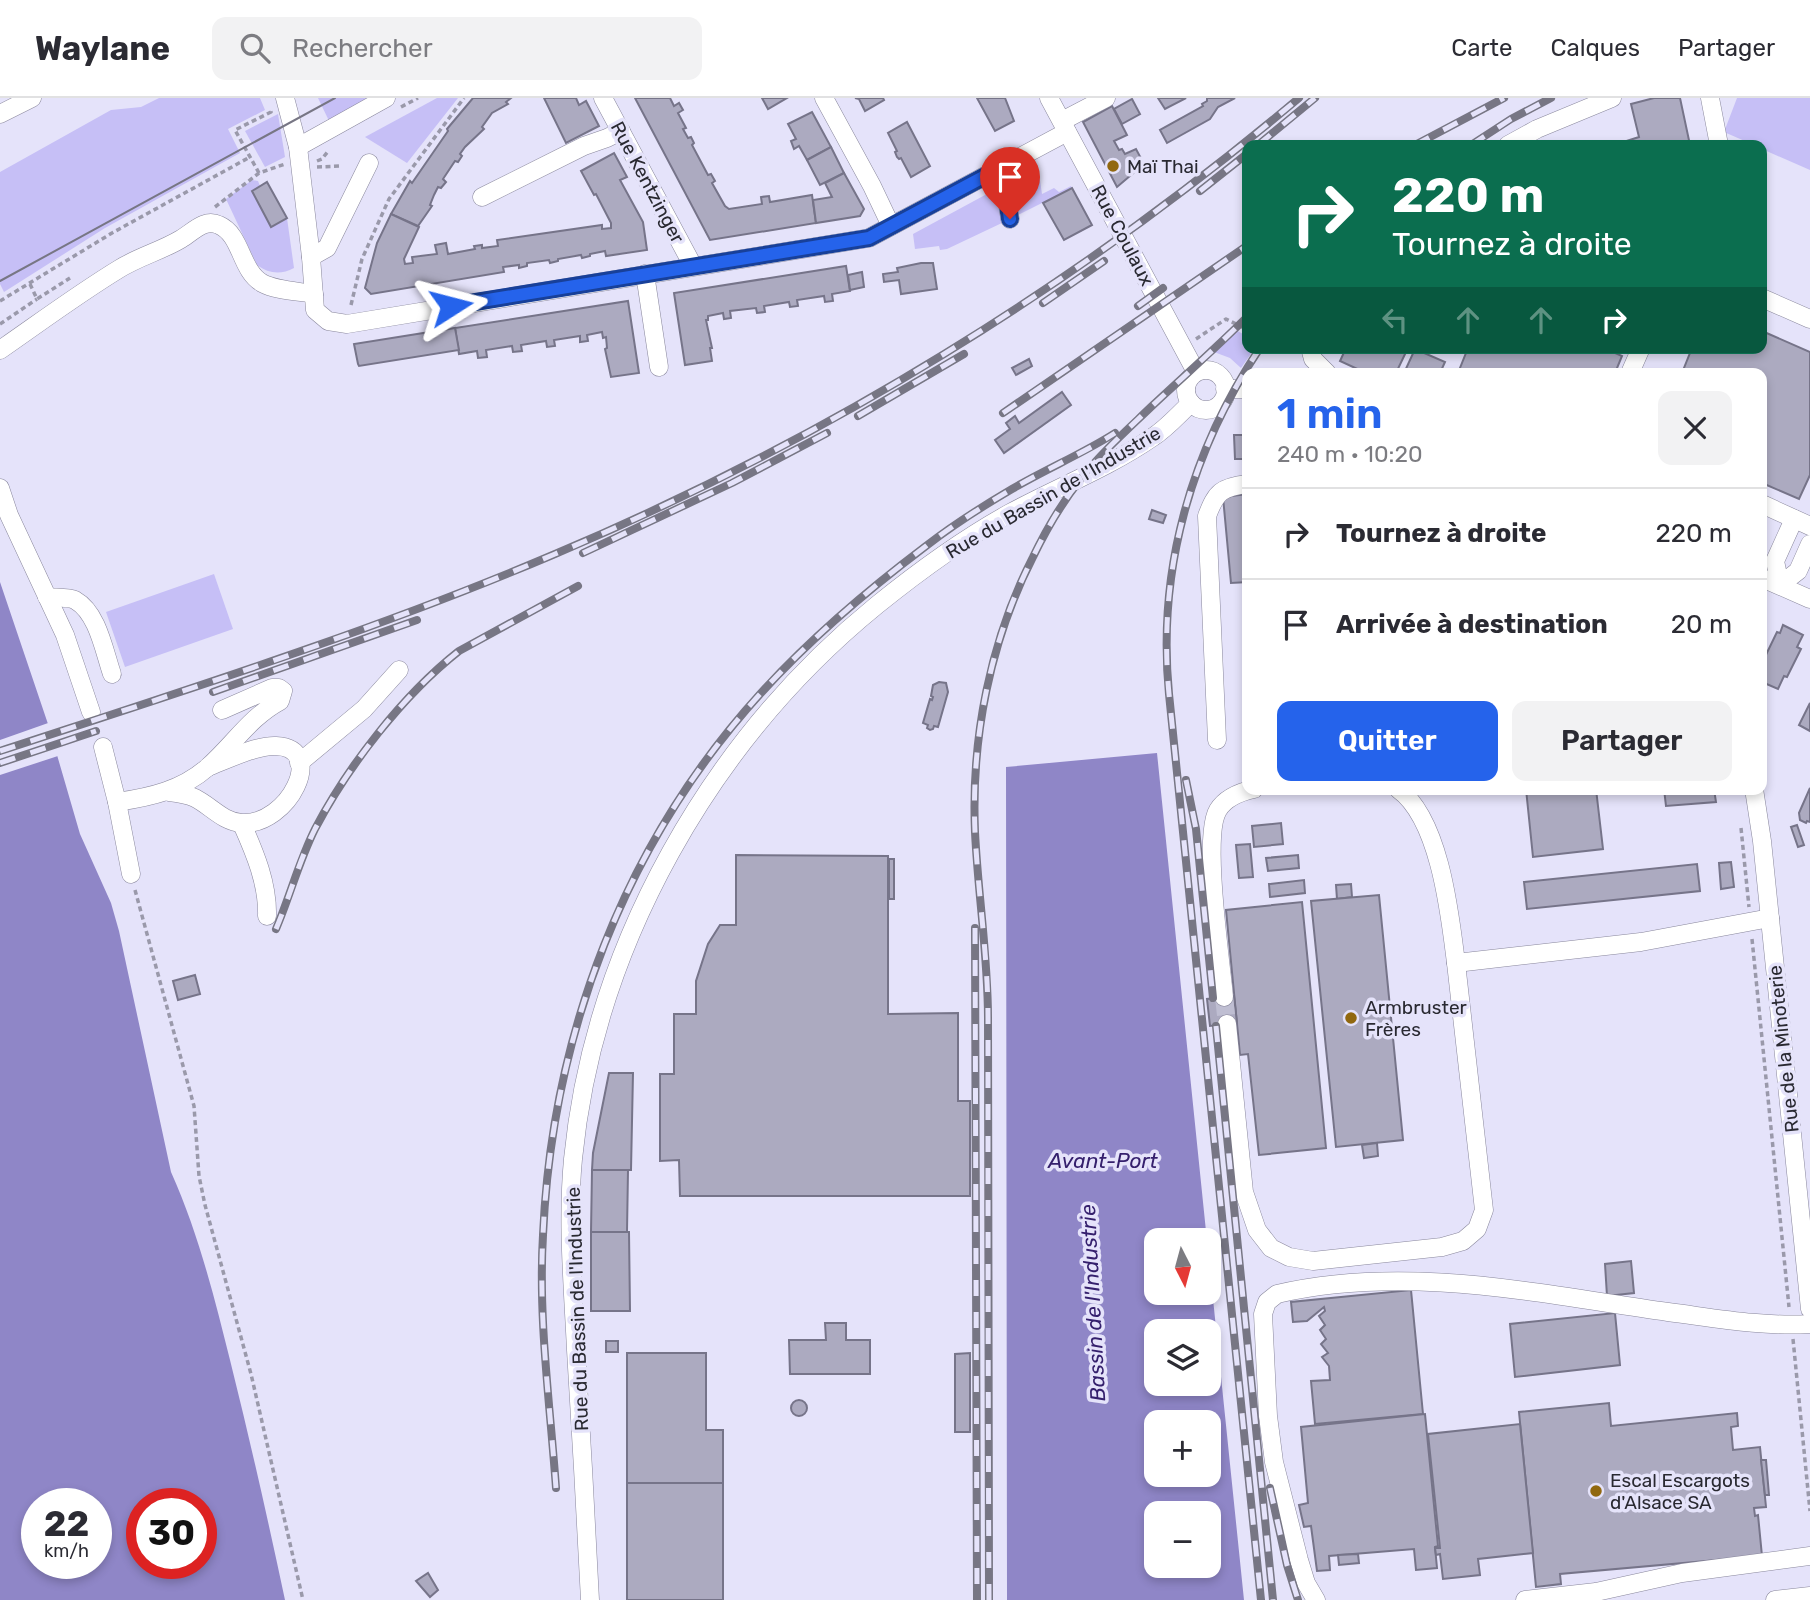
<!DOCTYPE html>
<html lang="fr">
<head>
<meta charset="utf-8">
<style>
  :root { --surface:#fff; --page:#f2f2f3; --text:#2b2b33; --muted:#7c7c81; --line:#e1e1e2; --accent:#2563eb }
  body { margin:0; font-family:Rubik,sans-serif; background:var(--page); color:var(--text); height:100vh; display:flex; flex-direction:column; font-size:26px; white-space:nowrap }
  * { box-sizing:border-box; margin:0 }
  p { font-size:23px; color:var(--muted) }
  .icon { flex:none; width:38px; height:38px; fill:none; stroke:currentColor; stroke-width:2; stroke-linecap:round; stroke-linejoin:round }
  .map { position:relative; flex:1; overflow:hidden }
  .sheet { position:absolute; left:1242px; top:270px; width:525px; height:427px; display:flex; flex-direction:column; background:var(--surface); border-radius:14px; box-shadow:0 4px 10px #0003 }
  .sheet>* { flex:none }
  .guide { position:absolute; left:1242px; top:42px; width:525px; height:214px; border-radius:14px; box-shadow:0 4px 10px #0003; background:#0b6e4f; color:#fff; overflow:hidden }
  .needle { width:46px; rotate:174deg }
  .fabs { position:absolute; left:1144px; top:1130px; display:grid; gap:14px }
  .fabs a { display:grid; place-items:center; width:77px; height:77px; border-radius:14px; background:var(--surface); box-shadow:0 4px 10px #0003; font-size:35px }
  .speed { position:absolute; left:21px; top:1390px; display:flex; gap:14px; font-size:35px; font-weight:700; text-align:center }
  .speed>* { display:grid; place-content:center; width:91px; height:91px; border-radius:50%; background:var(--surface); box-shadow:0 4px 10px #0003; line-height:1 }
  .speed small { font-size:18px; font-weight:400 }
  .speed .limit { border:10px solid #d22; background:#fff; color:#111 }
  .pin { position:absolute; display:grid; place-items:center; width:60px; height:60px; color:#fff; margin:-72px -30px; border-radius:50% 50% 50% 0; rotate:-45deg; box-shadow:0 0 7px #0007 }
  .pin .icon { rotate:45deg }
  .me { position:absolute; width:77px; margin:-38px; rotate:81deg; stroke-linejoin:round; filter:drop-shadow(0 0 5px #0008) }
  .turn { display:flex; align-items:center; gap:24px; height:147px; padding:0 35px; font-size:32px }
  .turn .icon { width:91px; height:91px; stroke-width:2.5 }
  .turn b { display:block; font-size:49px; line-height:60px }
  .lanes { display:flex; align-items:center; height:66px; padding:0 35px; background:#0003; justify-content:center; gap:35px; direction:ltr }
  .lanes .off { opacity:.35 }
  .round { display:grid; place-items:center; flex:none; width:74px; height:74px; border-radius:14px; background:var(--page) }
  .summary { display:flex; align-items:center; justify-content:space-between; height:119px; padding:0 35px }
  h1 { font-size:42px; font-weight:600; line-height:52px; color:var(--accent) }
  .action { display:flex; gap:14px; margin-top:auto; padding:14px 35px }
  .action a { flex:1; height:80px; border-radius:14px; background:var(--accent); color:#fff; font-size:28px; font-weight:600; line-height:80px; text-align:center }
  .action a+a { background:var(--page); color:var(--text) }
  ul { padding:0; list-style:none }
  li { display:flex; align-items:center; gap:21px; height:91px; padding:0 35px; border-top:2px solid var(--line) }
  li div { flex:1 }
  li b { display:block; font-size:26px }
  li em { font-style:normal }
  header { display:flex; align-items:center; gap:42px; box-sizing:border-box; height:98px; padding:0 35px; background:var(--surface); border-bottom:2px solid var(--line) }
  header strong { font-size:33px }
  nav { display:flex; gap:38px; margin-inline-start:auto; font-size:24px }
  .search { width:490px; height:63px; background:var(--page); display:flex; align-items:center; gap:18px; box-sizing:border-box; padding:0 24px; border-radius:14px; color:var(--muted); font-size:26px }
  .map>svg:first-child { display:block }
</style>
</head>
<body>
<header>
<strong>Waylane</strong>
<div class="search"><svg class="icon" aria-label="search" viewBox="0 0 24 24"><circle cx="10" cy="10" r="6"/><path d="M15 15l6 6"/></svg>Rechercher</div>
<nav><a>Carte</a><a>Calques</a><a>Partager</a></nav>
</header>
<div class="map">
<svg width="1810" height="1502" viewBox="0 0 1810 1502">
  <rect width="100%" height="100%" fill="#e5e3fa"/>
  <g fill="#c6bff6">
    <path d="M159,0H260L265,12L228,31L240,55L105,130L4,194L0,186V74L111,12L141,9Z"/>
    <path d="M318,0H376L330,25Z"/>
    <path d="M437,0H458L407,65L365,39Z"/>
    <path d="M1737,0H1810V72L1762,51V47H1754L1724,34Z"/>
    <path d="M278,16L285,59L265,69L245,33Z"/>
    <path d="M1038,69L1042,96L1054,90L1059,94L1071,88L1072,90L1016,118L1011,88L1021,83V78Z"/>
    <path d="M252,82L258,83L260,88L252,93L271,128L287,120L294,170C281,177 269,176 257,167L226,101Z"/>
    <path d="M998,90L1004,124L947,151L940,152L939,148L915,151L913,136Z"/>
    <path d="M1236,232L1248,239V250H1255L1241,270L1230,260L1214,254Z"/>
    <path d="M214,476L233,531L125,569L106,514Z"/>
  </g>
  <g fill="#8f86c7" fill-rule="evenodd">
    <path d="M0,484L48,626L80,736L111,805L119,833L171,1074C198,1134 214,1198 230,1262C250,1342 268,1422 285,1502H0ZM37,1405H96V1465H37ZM142,1405H201V1465H142Z"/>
    <path d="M1157,655L1207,1143H1157V1195H1209V1162L1244,1502H1007L1006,669ZM1157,1234H1209V1286H1157ZM1157,1325H1209V1377H1157ZM1157,1416H1209V1468H1157Z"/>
  </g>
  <path fill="#e5e3fa" d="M51,624L61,657L0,677V642Z"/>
  <g fill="#acaac0" stroke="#767489" stroke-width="2">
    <path d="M473,0H511L506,4L508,6L492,15L482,29L484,31L465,49L460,56L462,58L458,64L455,63L443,81L446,84L441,90L438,89L434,97L430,107L432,108L418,128L391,116L410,83L412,85L448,33L447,31Z"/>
    <path d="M544,0H576L579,7L586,3L599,28L566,45Z"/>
    <path d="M635,0H670L674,8L679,5L683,12L678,15L686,30L683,31L688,40L691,39L694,45L692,47L708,77L711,76L715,83L712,85L725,108L729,111L762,106L761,99L769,98L770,104L812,97L816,125L710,142Z"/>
    <path d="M762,0H787L768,11Z"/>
    <path d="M855,0H883L884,2L865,13L859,1Z"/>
    <path d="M977,0H1005L1014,23L995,33Z"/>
    <path d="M1158,0H1186L1165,11Z"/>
    <path d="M1235,0L1218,9L1210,21L1167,45L1160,32L1203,8L1202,6L1207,3V0Z"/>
    <path d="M1654,0H1680L1690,47H1614L1639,39L1631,6Z"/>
    <path d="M1132,1L1140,16L1122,26L1114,11Z"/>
    <path d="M1112,8L1127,37L1114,43L1119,52L1122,51L1125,56L1136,51L1144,66L1117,89L1083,24Z"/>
    <path d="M812,14L831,49L807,62L799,48L794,51L791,43L796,41L788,26Z"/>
    <path d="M907,24L930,68L911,79L901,60L899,61L897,59L895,54L897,53L888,35Z"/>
    <path d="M831,49L844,75L820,87L807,62Z"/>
    <path d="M614,55L627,79L620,82L643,124L647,152L606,158L605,153L590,156V158L582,160L581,157L558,161V163L550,165L549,162L527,165V168L519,170V167L503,169L504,174L371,196L365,190L377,145L391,116L419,129L404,161L405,166L413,165L412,159L437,156L435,147L446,145L448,156L475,151L474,148L482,147V150L498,148L497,142L602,127V131L611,130V125L596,96L594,97L581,73Z"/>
    <path d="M844,75L864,111L860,118L816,125L813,102L832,99L825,85Z"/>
    <path d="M267,84L287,120L271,129L252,93Z"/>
    <path d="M1072,90L1092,127L1064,142L1043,105Z"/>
    <path d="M921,165H933L937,191L901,196L899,182L884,184L883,176L898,174L897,170Z"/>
    <path d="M846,168L850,193L832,196L833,203L825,204L824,198L797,202L798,208L790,209L789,204L764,208L765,214L757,215L756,210L730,213L731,220L724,221L723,215L708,218V222H706L712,250H710L712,263L685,267L674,195Z"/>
    <path d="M862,174L864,189L850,192L848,177Z"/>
    <path d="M628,203L639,275L611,279L605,251L607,250L606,239L603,240L602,234L587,237L588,243L580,244V238L554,242L555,248L547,249L546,243L521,247L522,253L513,254L512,248L486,252L487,259L478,260L477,253L459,256L455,230Z"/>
    <path d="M455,230L459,252L359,268L358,266L354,246Z"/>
    <path d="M1762,233L1810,254V377L1799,401L1762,385V275H1682L1692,250H1762Z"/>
    <path d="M1346,250H1396L1406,254L1396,275H1366L1340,263Z"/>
    <path d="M1468,250H1604L1622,258L1615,275H1458Z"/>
    <path d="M1415,251L1445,264L1440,275H1404Z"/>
    <path d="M1029,261L1032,268L1016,277L1012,270Z"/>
    <path d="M1062,294L1071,307L1004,355L995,342L1010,331L1006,325L1015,318L1019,325Z"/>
    <path d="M1234,337H1248V361H1235Z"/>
    <path d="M1248,396V484L1231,485L1223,399Z"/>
    <path d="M1152,412L1166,417L1163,425L1149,421Z"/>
    <path d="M1783,527L1803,537L1797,549L1801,551L1787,579L1784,578L1778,591L1762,584V565L1777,534L1780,535Z"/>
    <path d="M939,584L946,585L948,594L938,629L934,628L933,631L930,632L927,630L928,627L923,625L930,601L932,602L933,599L931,598L933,587Z"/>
    <path d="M1810,605V633L1799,627Z"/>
    <path d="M1810,690V724L1807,723L1806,725L1800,722L1799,715Z"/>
    <path d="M1526,691H1596L1603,751L1533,759Z"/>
    <path d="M1664,691H1714L1716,704L1666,708Z"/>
    <path d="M1281,725L1283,746L1254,749L1252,728Z"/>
    <path d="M1797,727L1804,747L1798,749L1791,729Z"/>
    <path d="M1250,746L1253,779L1239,780L1236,747Z"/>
    <path d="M736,757L888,758V916L958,915V1003H970V1098H680L679,1062L660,1063V976H674V916H696V883L708,846L720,827H736Z"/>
    <path d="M1298,757L1299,770L1268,773L1266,760Z"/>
    <rect x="889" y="761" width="5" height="40"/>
    <path d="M1731,764L1734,789L1721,791L1719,765Z"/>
    <path d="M1697,766L1700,793L1527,811L1524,784Z"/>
    <path d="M1304,782L1305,795L1270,799L1269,786Z"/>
    <path d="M1351,786L1352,799L1337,801L1336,787Z"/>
    <path d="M1379,797L1403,1042L1336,1049L1311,803Z"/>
    <path d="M1302,804L1326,1050L1259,1057L1248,956L1240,957L1226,812Z"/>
    <path d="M195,877L200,896L178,902L173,883Z"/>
    <path d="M1234,898L1237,925L1210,928L1207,901Z"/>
    <path d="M609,975H633L631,1072H592L593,1055Z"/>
    <path d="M1377,1045L1378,1058L1364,1060L1362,1047Z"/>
    <path d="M592,1072H628L627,1134H591Z"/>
    <path d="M591,1134H629L630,1213H591Z"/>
    <path d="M1631,1163L1634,1195L1607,1198L1605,1166Z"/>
    <path d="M1411,1192L1423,1316L1315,1326L1311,1283L1330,1282L1329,1268L1322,1259L1328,1255L1321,1246L1326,1241L1320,1232L1325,1227L1319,1218L1325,1213L1324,1209L1307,1223L1293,1224L1291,1204Z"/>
    <path d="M1615,1215L1620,1267L1515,1279L1510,1226Z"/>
    <path d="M825,1225H846V1242H870V1276H790L789,1242H826Z"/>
    <rect x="606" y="1243" width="12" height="11"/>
    <path d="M627,1255H706V1332H723V1385H627Z"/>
    <path d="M970,1255V1334H955V1256Z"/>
    <circle cx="799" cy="1310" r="8"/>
    <path d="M1609,1305L1611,1328L1737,1315L1738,1328L1731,1329L1733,1352L1760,1349L1766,1409L1754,1410L1755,1418L1758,1417L1762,1458L1560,1476L1561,1486L1536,1489L1519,1314Z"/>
    <path d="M1425,1316L1438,1448L1435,1449L1437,1470L1416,1472L1414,1451L1329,1458L1330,1472L1317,1473L1311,1428L1304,1429L1299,1407L1308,1405L1301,1329Z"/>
    <path d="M1520,1326L1533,1455L1478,1461L1480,1477L1443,1481L1440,1456L1436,1457L1435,1450H1440L1428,1336Z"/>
    <path d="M1761,1362H1766L1769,1397H1765Z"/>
    <rect x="627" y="1385" width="96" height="117"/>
    <path d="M1358,1456L1359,1465L1339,1467L1338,1457Z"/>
    <path d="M428,1475L438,1492L430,1499L416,1483Z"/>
  </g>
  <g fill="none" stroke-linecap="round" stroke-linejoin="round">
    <path stroke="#bfbed2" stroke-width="18" stroke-dasharray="18 9" stroke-linecap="butt" d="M1224,899L1227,926"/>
    <g stroke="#89879c" stroke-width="19">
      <g id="minor">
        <path d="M285,0L298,49L311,159L315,212L328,223L347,226L869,140L1067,34"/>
        <path d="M603,0L693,168"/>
        <path d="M824,0L872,88L891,128"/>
        <path d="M1049,0L1196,274"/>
        <path d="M1710,0L1719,47"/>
        <path d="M0,16L32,0"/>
        <path d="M1062,23L1106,0"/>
        <path d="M1508,47L1537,31L1612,0"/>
        <path d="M298,49L386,0"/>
        <path d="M1002,69L1010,121"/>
        <path d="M482,99L584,48L607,40L621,33"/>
        <path d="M311,159L327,150L369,65"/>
        <path d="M645,176L659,269"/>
        <path d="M1762,200L1810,221"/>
        <path d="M1310,250L1313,261L1327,275"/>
        <path d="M0,252C39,225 78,196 119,171C138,159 161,153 181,141C193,134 204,120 219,127C242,137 240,172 262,185C277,193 298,193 314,196"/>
        <circle cx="1206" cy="292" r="20"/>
        <path d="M1630,275L1641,250"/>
        <path d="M1225,291H1248"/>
        <path d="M0,390L9,417L65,537L91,614"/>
        <path d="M1762,406L1810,428"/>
        <path d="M1794,421L1775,463L1780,487L1798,473L1810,446"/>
        <path d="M1762,480L1810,501"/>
        <path d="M47,499C55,500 68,499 75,502C98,515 104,553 112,576"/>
        <path d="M1217,642L1207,418C1216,394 1221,389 1248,386"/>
        <path d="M103,649L117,704L131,776"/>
        <path d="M299,665L364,611L399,572"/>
        <path d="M1398,691C1440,721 1450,817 1456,865L1641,844L1770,820"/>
        <path d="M1754,691L1762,743L1810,1211"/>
        <path d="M169,694C178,695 187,696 195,700C211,708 223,724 242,725C288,728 328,650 276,648C257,647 226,662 208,669"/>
        <path d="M117,704C151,699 182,692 208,669C233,647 250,619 280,603L283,593L279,590H272L222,612"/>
        <path d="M242,726C255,755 268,786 267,818"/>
        <path d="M1224,899C1221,863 1202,738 1218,712C1226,699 1240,694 1254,691"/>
        <path d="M1227,926L1244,1094L1257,1132L1271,1150L1289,1159L1313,1163L1442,1149L1463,1143L1477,1131L1484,1112L1456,865"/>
        <path d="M590,1502C586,1419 581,1335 576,1252C573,1189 567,1124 573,1061C594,847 711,642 877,507C919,473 963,441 1010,415C1058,389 1108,370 1153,339C1167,330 1179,316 1191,305"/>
        <path d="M1316,1502L1306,1485L1299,1462L1274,1364L1268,1318L1263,1216L1267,1204L1277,1196C1407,1166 1539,1196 1668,1214C1715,1220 1762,1229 1810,1226"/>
        <path d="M1525,1502L1596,1494L1682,1475L1810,1458"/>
        <path d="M1775,1502L1810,1498"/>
      </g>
    </g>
    <g stroke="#9a99aa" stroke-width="3.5" stroke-dasharray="5 3.5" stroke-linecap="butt">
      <path d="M401,9L418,0"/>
      <path d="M317,63L322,61L329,52"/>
      <path d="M317,69L341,68"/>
      <path d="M259,75L235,32L271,14L270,12"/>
      <path d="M215,109L259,75L285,66"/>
      <path d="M30,186L37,201L70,180"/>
      <path d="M0,203L112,135L250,59"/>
      <path d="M351,207L362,161L389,101L464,0"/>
      <path d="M0,226L37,201"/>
      <path d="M1196,241L1226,221L1248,232"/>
      <path d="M1284,250L1295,254"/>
      <path d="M1741,730L1749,809"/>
      <path d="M135,792L194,1008L199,1078L205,1107L251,1276L303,1502"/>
      <path d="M1752,841L1789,1209"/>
      <path d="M1793,1241L1810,1413"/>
    </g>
    <use href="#minor" stroke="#fff" stroke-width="18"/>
    <path stroke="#777684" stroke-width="2" d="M0,183L335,0"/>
    <g stroke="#777684" stroke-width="8">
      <g id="rail">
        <path d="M1258,47L1315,0"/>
        <path d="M1415,47L1504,0"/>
        <path d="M1471,47L1511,21L1551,0"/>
        <path d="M1200,93L1248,55"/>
        <path d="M1043,205L1104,163"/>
        <path d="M1138,208L1163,190"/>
        <path d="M1260,250C1191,353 1157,472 1169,596L1261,1502"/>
        <path d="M1003,315L1248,147"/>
        <path d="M858,318L964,256"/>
        <path d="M583,455L732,385L827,335"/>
        <path d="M213,594L417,522"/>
        <path d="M0,653C186,592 374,533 555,456C823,343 1076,188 1299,0"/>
        <path d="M0,665L96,633"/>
        <path d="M1186,682L1196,731L1213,900"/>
        <path d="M975,830L977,1502"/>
        <path d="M276,831C290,798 299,763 315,731C348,668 403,597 459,553L578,488"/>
        <path d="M1216,928L1273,1502"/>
        <path d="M556,1390C550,1306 538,1220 543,1137C552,936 625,744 761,595C809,542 869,491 926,448C953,427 983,408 1012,391C1046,371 1082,356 1115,335"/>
        <path d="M1270,1390L1287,1467L1298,1502"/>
        <path d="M989,1502C988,1308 988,1114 988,920C988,858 978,796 975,734C971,640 990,543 1033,459C1046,432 1061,406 1080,382C1101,355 1127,332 1152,308C1184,278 1217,249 1248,218"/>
      </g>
    </g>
    <use href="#rail" stroke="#e5e3fa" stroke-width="5" stroke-dasharray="16" stroke-linecap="butt"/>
  </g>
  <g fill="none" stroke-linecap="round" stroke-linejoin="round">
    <g stroke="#184099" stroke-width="18">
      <path id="route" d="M451,208L869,140L1002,69L1010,121"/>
    </g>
    <use href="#route" stroke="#2563eb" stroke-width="12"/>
  </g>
  <g fill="#91680f" stroke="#e5e3fa" stroke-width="2.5">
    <circle cx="1113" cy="68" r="7"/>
    <circle cx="1351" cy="920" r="7"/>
    <circle cx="1596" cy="1393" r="7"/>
  </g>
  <g text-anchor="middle" stroke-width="7" stroke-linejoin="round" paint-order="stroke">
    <g font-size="19" fill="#292931" stroke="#e5e3fa" text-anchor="start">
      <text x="1127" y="75">Maï Thai</text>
      <text x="1365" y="916">Armbruster<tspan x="1365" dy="22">Frères</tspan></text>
      <text x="1610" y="1389">Escal Escargots<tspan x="1610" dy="22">d'Alsace SA</tspan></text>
    </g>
    <g font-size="19" fill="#292931" stroke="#e5e3fa">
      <text transform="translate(648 84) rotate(62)" y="7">Rue Kentzinger</text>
      <text transform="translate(1123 137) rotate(62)" y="7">Rue Coulaux</text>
      <text transform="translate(1053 394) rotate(-30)" y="7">Rue du Bassin de l'Industrie</text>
      <text transform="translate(1783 951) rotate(-96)" y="7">Rue de la Minoterie</text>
      <text transform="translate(577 1211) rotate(-92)" y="7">Rue du Bassin de l'Industrie</text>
    </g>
    <g font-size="21" font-style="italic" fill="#35206d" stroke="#e5e3fa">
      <text x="1103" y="1070">Avant-Port</text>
      <text transform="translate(1093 1205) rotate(-93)" y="7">Bassin de l'Industrie</text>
    </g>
  </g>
</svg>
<div class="fabs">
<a><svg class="needle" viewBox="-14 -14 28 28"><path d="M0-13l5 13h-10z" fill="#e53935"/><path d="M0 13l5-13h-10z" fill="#7c7c81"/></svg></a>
<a><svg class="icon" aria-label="layers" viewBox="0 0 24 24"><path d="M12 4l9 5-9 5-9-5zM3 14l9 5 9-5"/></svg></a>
<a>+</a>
<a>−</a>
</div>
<div class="speed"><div>22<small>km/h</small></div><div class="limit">30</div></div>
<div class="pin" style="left:1010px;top:121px;background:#d93025"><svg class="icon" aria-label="arrive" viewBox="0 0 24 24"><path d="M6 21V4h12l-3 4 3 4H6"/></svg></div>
<svg class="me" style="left:451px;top:208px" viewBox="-20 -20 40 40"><path d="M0-17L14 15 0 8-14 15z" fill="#2563eb" stroke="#fff" stroke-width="4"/></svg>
<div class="guide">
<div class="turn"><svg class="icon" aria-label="right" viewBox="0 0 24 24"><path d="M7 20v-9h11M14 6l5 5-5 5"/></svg><div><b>220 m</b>Tournez à droite</div></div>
<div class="lanes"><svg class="icon off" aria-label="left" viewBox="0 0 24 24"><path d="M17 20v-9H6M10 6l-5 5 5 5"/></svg><svg class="icon off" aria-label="ahead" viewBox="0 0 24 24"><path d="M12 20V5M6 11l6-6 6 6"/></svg><svg class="icon off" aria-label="ahead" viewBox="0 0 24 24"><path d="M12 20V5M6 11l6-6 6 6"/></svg><svg class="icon" aria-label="right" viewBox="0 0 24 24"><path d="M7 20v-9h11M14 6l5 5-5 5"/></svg></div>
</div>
<section class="sheet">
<div class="summary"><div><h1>1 min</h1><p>240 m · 10:20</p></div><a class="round"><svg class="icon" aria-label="close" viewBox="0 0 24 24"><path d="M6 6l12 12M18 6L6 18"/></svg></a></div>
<ul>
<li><svg class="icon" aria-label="right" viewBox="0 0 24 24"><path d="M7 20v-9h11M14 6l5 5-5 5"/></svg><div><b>Tournez à droite</b></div><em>220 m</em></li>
<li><svg class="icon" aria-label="arrive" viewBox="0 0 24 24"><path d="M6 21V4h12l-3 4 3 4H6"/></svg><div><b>Arrivée à destination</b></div><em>20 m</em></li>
</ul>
<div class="action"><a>Quitter</a><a>Partager</a></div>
</section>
</div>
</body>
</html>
